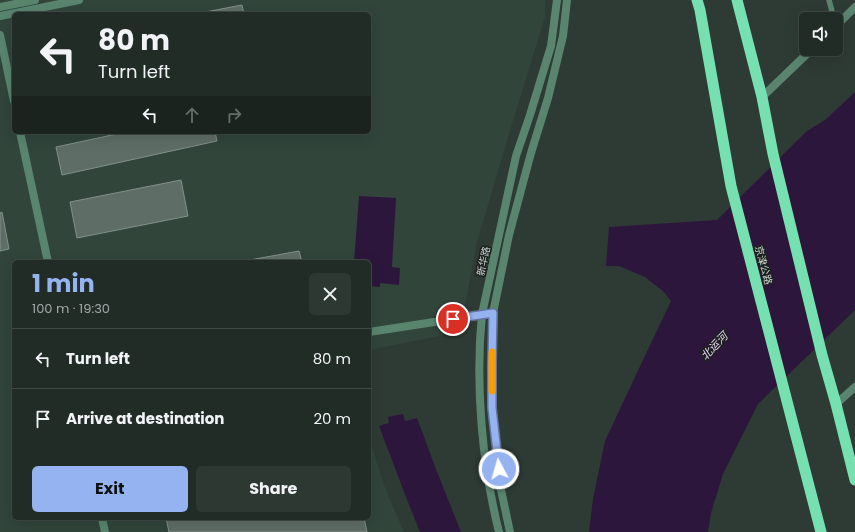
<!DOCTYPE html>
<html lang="en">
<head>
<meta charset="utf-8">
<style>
  :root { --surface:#222c27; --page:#2e3833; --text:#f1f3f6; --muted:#a2a7a7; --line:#3f4844; --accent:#95b2f1 }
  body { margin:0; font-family:Poppins,"Noto Sans SC",sans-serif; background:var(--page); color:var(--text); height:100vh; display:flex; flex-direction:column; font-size:15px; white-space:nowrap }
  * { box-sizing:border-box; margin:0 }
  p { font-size:13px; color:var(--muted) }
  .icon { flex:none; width:22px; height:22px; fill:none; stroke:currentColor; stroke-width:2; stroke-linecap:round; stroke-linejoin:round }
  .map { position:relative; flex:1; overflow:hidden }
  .side { position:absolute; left:12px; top:260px; width:359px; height:260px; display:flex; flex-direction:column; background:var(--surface); border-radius:6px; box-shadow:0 4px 16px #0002,0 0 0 1px var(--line) }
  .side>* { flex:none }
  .banner { position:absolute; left:12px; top:12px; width:359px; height:122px; border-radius:6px; box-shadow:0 4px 16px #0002,0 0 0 1px var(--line); background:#222c27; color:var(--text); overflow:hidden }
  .buttons { position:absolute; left:799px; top:12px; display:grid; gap:8px }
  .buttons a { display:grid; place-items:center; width:44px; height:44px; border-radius:6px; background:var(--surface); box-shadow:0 4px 16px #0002,0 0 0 1px var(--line); font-size:20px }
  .pin { position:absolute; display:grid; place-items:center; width:34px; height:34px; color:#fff; margin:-17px; border:2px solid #fff; border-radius:50%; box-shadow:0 1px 4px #0007 }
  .me { position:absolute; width:44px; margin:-22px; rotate:354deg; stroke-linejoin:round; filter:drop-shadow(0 0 3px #0008) }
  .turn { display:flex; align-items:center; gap:14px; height:84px; padding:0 20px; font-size:18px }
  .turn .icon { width:52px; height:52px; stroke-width:2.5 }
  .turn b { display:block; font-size:28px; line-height:34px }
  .lanes { display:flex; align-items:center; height:38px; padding:0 20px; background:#0003; justify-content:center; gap:20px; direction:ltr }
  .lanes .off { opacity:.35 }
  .round { display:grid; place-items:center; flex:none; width:42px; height:42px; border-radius:6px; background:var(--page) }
  .headline { display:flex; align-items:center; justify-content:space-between; height:68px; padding:0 20px }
  h1 { font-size:24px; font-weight:700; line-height:30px; color:var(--accent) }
  .cta { display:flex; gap:8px; margin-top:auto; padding:8px 20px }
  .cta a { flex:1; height:46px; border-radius:6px; background:var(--accent); color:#111; font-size:16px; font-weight:700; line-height:46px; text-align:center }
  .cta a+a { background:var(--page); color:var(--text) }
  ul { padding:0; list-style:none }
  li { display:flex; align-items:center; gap:12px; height:60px; padding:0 20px; border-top:1px solid var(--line) }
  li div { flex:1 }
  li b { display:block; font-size:15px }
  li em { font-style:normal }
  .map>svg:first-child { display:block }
</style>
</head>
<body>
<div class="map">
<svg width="855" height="532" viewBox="0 0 855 532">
  <rect width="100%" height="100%" fill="#2e3b34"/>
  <path fill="#31453b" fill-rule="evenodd" d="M0,0H545V17L509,134L477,242L460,332L369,350V262H14V518H369V438L387,493L404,532H0ZM14,14H369V132H14Z"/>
  <g fill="#2d163b">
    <path d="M855,92V310L758,404L723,474L711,513L708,532H589L593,499L605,441L642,362L671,301L664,292L645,277L619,266H606L609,227L717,220L807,131L825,120Z"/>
    <path d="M359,196L396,198L392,267L400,268L399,285L380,283V287L369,286V262H354Z"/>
    <path d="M403,414L405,421L417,418L434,464L461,532H420L404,492L379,426L389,423L388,417Z"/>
  </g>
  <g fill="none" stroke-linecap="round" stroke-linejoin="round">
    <path stroke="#2d163b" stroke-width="4" d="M369,293L370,298"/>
  </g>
  <g fill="#5e6d65" stroke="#829189">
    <path d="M242,5L244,14H195Z"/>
    <path d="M126,132H215L217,141L62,175L56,147Z"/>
    <path d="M181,180L188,216L77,238L70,202Z"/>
    <path d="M2,212L9,249L0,251V213Z"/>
    <path d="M299,251L302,262H239Z"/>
    <path d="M166,518H364L367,532H169Z"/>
  </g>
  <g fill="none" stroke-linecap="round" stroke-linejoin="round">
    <path stroke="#59856f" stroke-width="5.5" d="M829,0L834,19"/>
    <g stroke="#59856f" stroke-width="8">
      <path d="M0,35L14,101"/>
      <path d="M20,132L48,262"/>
      <path d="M369,332L493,313"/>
      <path d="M102,518L105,532"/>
    </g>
    <g stroke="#59856f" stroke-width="8">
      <path d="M0,7L35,0"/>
      <path d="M0,16L79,0"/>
      <path d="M836,26L855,7"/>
      <path d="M762,97L812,49"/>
      <path d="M836,404L855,387"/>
      <path d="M499,532C482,464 475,384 482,314L516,156L530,115L551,46L557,0"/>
      <path d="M510,532L500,485L492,408V363L493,313L509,235L531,153L548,98L563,36L567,0"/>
    </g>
    <g stroke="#76e0b0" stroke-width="11">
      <path d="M697,0L700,10L731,186L821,532"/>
      <path d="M737,0L762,97L773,154L822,355L836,404L855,480"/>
    </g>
  </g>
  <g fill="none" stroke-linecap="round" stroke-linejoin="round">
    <g stroke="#61749d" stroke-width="10">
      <path id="route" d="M453,319L493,313L492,363V408L499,469"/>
    </g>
    <use href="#route" stroke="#95b2f1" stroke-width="7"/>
    <path stroke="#f59e0b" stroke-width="7" d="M492,391V352"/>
  </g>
  <g text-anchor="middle" stroke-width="3" stroke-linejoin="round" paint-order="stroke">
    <g font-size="10" fill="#ccd4d0" stroke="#1b211d">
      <text transform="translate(483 261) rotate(-78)" y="4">新华路</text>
      <text transform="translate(764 265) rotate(75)" y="4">京津公路</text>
    </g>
    <g font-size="11" font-style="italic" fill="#ebd2fb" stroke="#1b211d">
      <text transform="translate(714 346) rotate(-46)" y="4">北运河</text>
    </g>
  </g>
</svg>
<div class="buttons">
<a><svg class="icon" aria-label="sound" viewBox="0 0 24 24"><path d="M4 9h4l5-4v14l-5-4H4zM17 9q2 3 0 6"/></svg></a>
</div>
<div class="pin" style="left:453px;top:319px;background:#d93025"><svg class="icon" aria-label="arrive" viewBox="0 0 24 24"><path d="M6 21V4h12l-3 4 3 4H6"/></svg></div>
<svg class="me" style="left:499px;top:469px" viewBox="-20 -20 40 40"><circle r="17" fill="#95b2f1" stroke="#fff" stroke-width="3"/><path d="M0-11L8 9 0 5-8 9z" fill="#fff"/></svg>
<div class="banner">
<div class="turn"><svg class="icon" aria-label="left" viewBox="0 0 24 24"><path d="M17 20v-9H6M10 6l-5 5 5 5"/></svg><div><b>80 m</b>Turn left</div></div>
<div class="lanes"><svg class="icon" aria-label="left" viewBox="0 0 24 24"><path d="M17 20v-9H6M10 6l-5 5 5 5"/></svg><svg class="icon off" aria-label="ahead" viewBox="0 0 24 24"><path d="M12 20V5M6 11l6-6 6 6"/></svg><svg class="icon off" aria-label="right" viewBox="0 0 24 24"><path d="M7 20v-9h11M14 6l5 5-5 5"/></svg></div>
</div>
<section class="side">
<div class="headline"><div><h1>1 min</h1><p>100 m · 19:30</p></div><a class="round"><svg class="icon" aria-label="close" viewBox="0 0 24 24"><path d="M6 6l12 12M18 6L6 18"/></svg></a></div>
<ul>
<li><svg class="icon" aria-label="left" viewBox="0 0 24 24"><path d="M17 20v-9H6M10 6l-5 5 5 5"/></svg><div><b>Turn left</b></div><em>80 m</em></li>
<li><svg class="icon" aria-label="arrive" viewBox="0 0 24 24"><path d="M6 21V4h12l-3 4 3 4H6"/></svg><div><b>Arrive at destination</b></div><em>20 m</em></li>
</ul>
<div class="cta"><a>Exit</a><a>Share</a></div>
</section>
</div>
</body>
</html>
